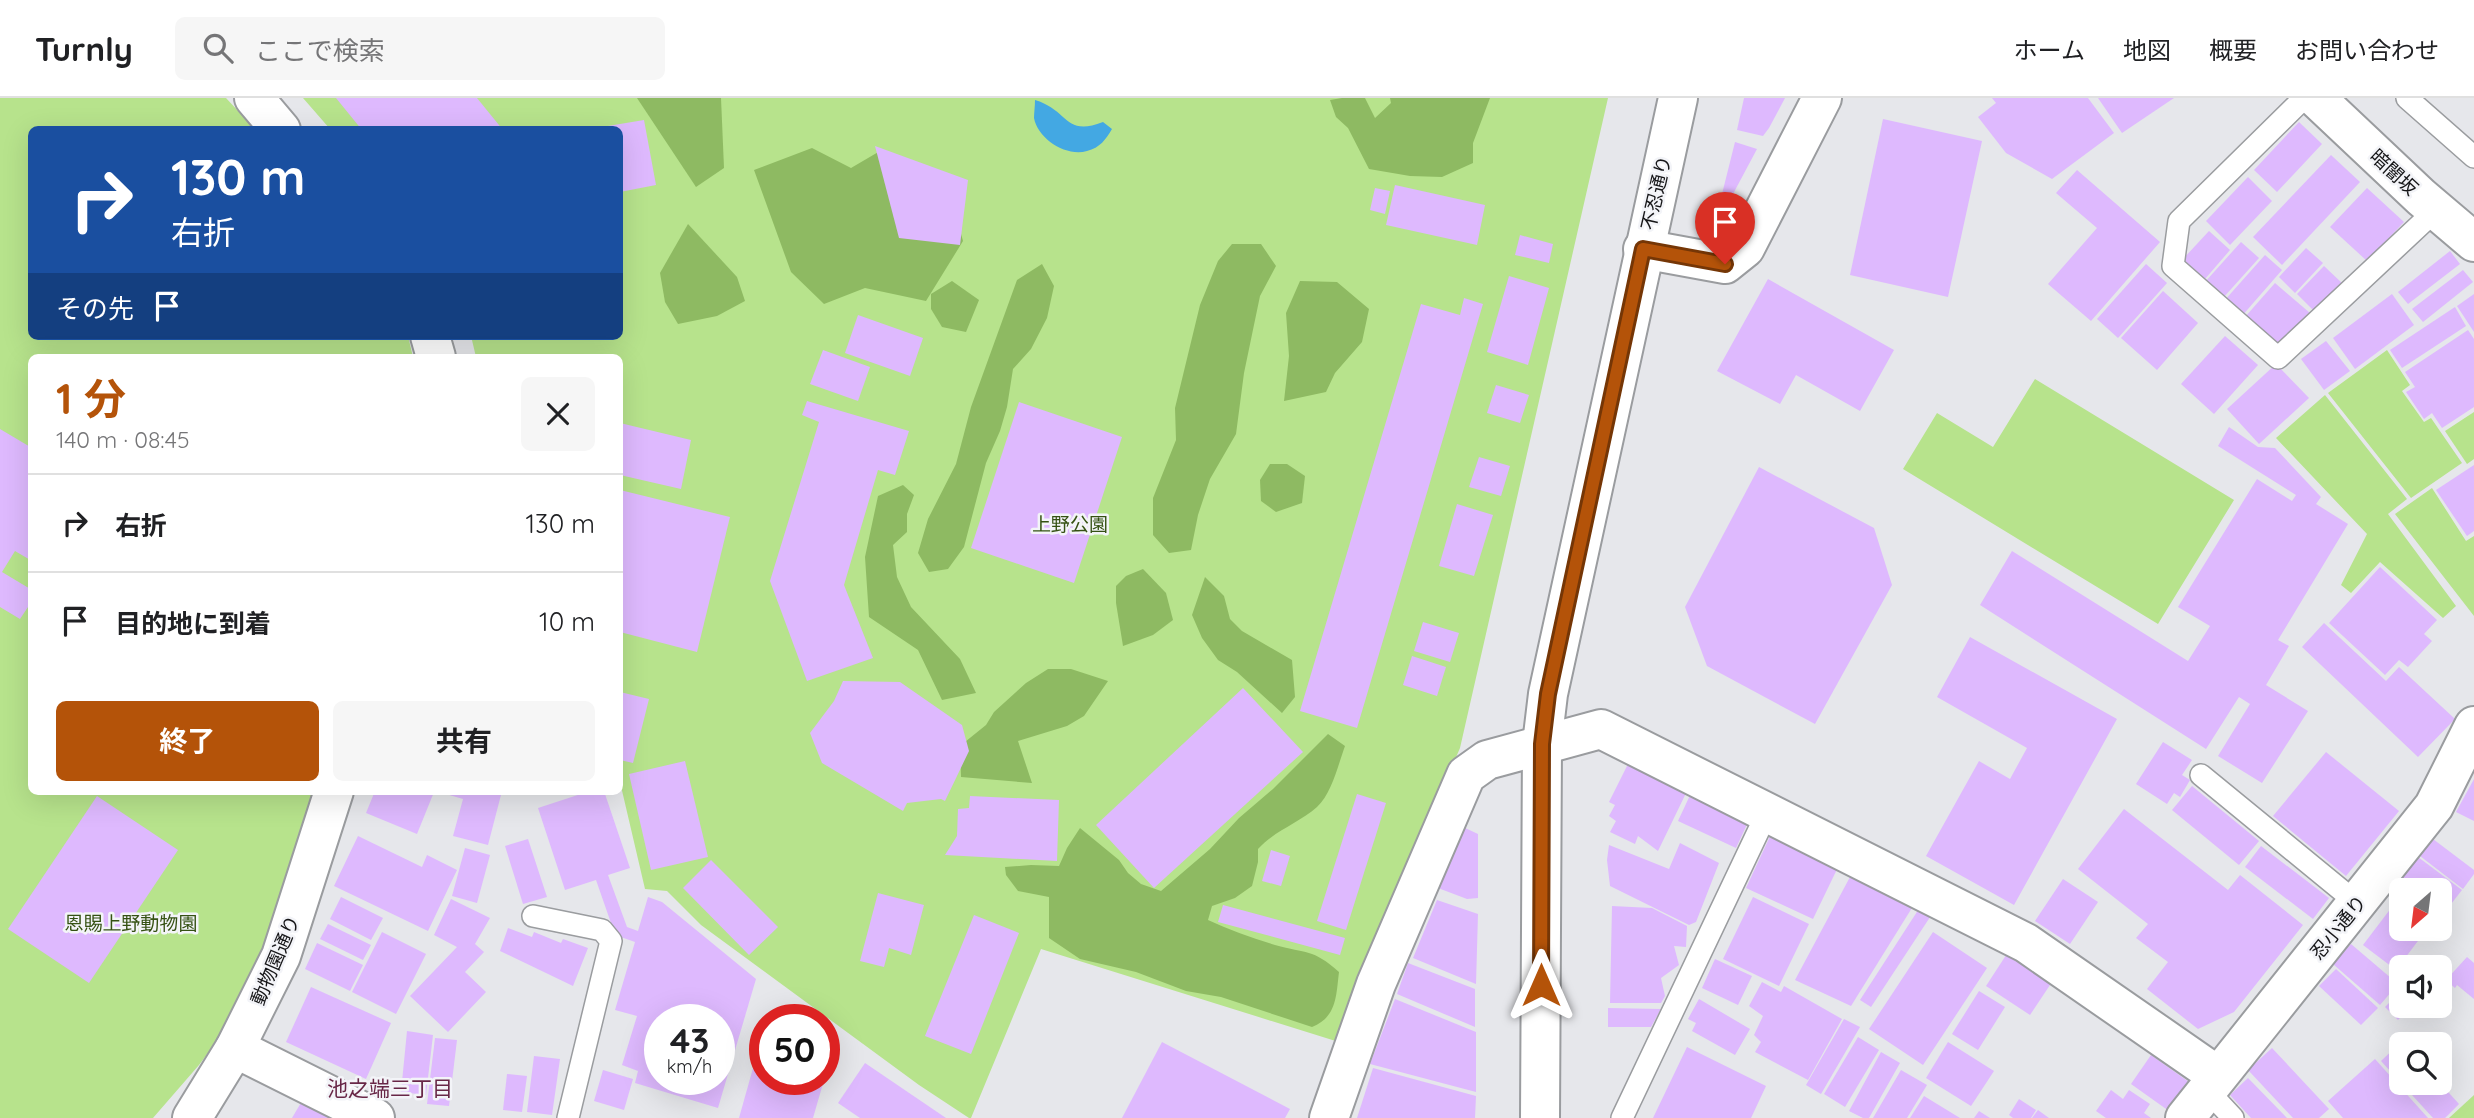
<!DOCTYPE html>
<html lang="ja">
<head>
<meta charset="utf-8">
<style>
  :root { --surface:#fff; --page:#f6f6f6; --text:#202124; --muted:#757577; --line:#e0e0e0; --accent:#b45309 }
  body { margin:0; font-family:Quicksand,"Noto Sans JP",sans-serif; background:var(--page); color:var(--text); height:100vh; display:flex; flex-direction:column; font-size:26px; white-space:nowrap }
  * { box-sizing:border-box; margin:0 }
  p { font-size:23px; color:var(--muted) }
  .icon { flex:none; width:38px; height:38px; fill:none; stroke:currentColor; stroke-width:2; stroke-linecap:round; stroke-linejoin:round }
  .map { position:relative; flex:1; overflow:hidden }
  .sheet { position:absolute; left:28px; top:256px; width:595px; height:441px; display:flex; flex-direction:column; background:var(--surface); border-radius:10px; box-shadow:0 7px 28px #0002 }
  .sheet>* { flex:none }
  .top-card { position:absolute; left:28px; top:28px; width:595px; height:214px; border-radius:10px; box-shadow:0 7px 28px #0002; background:#1a4fa0; color:#fff; overflow:hidden }
  .needle { width:46px; rotate:208deg }
  .controls { position:absolute; left:2389px; top:780px; display:grid; gap:14px }
  .controls a { display:grid; place-items:center; width:63px; height:63px; border-radius:10px; background:var(--surface); box-shadow:0 7px 28px #0002; font-size:35px }
  .speed { position:absolute; left:644px; top:906px; display:flex; gap:14px; font-size:35px; font-weight:700; text-align:center }
  .speed>* { display:grid; place-content:center; width:91px; height:91px; border-radius:50%; background:var(--surface); box-shadow:0 7px 28px #0002; line-height:1 }
  .speed small { font-size:18px; font-weight:400 }
  .speed .limit { border:10px solid #d22; background:#fff; color:#111 }
  .pin { position:absolute; display:grid; place-items:center; width:60px; height:60px; color:#fff; margin:-72px -30px; border-radius:50% 50% 50% 0; rotate:-45deg; box-shadow:0 0 7px #0007 }
  .pin .icon { rotate:45deg }
  .me { position:absolute; width:77px; margin:-38px; rotate:0deg; stroke-linejoin:round; filter:drop-shadow(0 0 5px #0008) }
  .turn { display:flex; align-items:center; gap:24px; height:147px; padding:0 28px; font-size:32px }
  .turn .icon { width:91px; height:91px; stroke-width:2.5 }
  .turn b { display:block; font-size:49px; line-height:60px }
  .then { display:flex; align-items:center; height:66px; padding:0 28px; background:#0003; gap:14px; font-size:26px }
  .round { display:grid; place-items:center; flex:none; width:74px; height:74px; border-radius:10px; background:var(--page) }
  .headline { display:flex; align-items:center; justify-content:space-between; height:119px; padding:0 28px }
  h1 { font-size:42px; font-weight:700; line-height:52px; color:var(--accent) }
  .cta { display:flex; gap:14px; margin-top:auto; padding:14px 28px }
  .cta a { flex:1; height:80px; border-radius:10px; background:var(--accent); color:#fff; font-size:28px; font-weight:700; line-height:80px; text-align:center }
  .cta a+a { background:var(--page); color:var(--text) }
  ul { padding:0; list-style:none }
  li { display:flex; align-items:center; gap:21px; height:98px; padding:0 28px; border-top:2px solid var(--line) }
  li div { flex:1 }
  li b { display:block; font-size:26px }
  li em { font-style:normal }
  header { display:flex; align-items:center; gap:42px; box-sizing:border-box; height:98px; padding:0 35px; background:var(--surface); border-bottom:2px solid var(--line) }
  header strong { font-size:33px }
  nav { display:flex; gap:38px; margin-inline-start:auto; font-size:24px }
  .search { width:490px; height:63px; background:var(--page); display:flex; align-items:center; gap:18px; box-sizing:border-box; padding:0 24px; border-radius:10px; color:var(--muted); font-size:26px }
  .map>svg:first-child { display:block }
</style>
</head>
<body>
<header>
<strong>Turnly</strong>
<div class="search"><svg class="icon" aria-label="search" viewBox="0 0 24 24"><circle cx="10" cy="10" r="6"/><path d="M15 15l6 6"/></svg>ここで検索</div>
<nav><a>ホーム</a><a>地図</a><a>概要</a><a>お問い合わせ</a></nav>
</header>
<div class="map">
<svg width="2474" height="1020" viewBox="0 0 2474 1020">
  <rect width="100%" height="100%" fill="#e6e7eb"/>
  <g fill="#b7e38c">
    <path d="M0,0H226L255,31L32,32V238H408L413,259H32V693H314L263,853L234,920L199,967L153,1020H0Z"/>
    <path d="M303,0H1608L1460,650L1378,841L1342,945L1041,851L971,1020H969L919,987L701,827L667,793L645,791L620,684V259H476L471,238H620V32L330,31Z"/>
    <path d="M2387,252L2410,287L2402,293L2424,324L2431,320L2462,365L2411,400L2328,295Z"/>
    <path d="M2035,281L2234,402L2158,526L1903,371L1937,315L1993,349Z"/>
    <path d="M2325,297L2407,401L2388,416L2456,508L2443,520L2380,464L2351,495L2341,487L2367,436L2276,340Z"/>
    <path d="M2474,314V361L2467,366L2445,333Z"/>
    <path d="M2432,390L2466,443L2474,438V518L2395,416Z"/>
    <path d="M2474,997V1020H2449Z"/>
  </g>
  <g fill="#8eba62">
    <path d="M637,0H721L724,70L696,89Z"/>
    <path d="M1342,0H1365L1375,20L1391,5L1390,0H1490L1473,45V65L1442,79L1410,78L1369,71L1348,30L1336,19L1330,2Z"/>
    <path d="M812,50L851,70L880,53L945,76L963,143L926,203L865,190L824,206L791,174L754,72Z"/>
    <path d="M688,126L737,179L745,203L717,218L678,226L665,204L660,175Z"/>
    <path d="M1232,146H1261L1276,168L1260,198L1244,275L1236,336L1210,381L1198,417L1191,452L1169,455L1153,437V400L1176,342L1175,310L1200,207L1218,163Z"/>
    <path d="M1042,166L1054,188L1047,220L1031,251L1013,271L1007,309L1000,333L986,365L964,449L948,471L929,474L918,455L928,421L956,366L971,309L1017,182Z"/>
    <path d="M952,183L979,202L966,234L942,229L931,211V196Z"/>
    <path d="M1300,183L1337,184L1369,211L1362,244L1335,275L1326,294L1284,303L1289,258L1286,215Z"/>
    <path d="M1270,366H1287L1305,378L1302,405L1276,414L1261,403L1260,382Z"/>
    <path d="M903,387L914,397L907,416V434L893,447L897,479L911,509L960,561L976,595L942,602L918,552L869,519L865,459L878,398Z"/>
    <path d="M1143,471L1166,495L1173,522L1153,537L1123,548L1116,505V488L1126,478Z"/>
    <path d="M1205,479L1224,498L1230,521L1242,533L1292,562L1295,599L1282,615L1237,574L1218,562L1202,540L1192,517Z"/>
    <path d="M1048,571H1071L1108,583L1084,618L1067,628L1018,643L1032,685L961,679L960,648L986,627L994,614L1026,585Z"/>
    <path d="M1328,636L1345,648C1338,667 1332,695 1317,709C1299,725 1274,733 1258,751V764L1252,788L1235,800L1212,808L1208,822C1229,832 1252,840 1275,847C1307,856 1312,850 1339,874C1336,898 1337,919 1312,929L1221,899L1186,893L1136,874L1080,861L1049,840V799L1018,793L1006,777L1005,769L1031,767L1059,768L1067,750L1080,730L1119,762L1128,775L1141,786L1161,793L1210,751L1239,720L1273,691Z"/>
  </g>
  <path fill="#43a8e3" d="M1035,2C1069,12 1064,39 1103,24L1112,31C1106,41 1100,50 1087,53C1066,59 1038,41 1034,20C1034,15 1035,8 1035,2Z"/>
  <g fill="#deb9fe" fill-rule="evenodd">
    <path d="M336,0H477L503,32H362Z"/>
    <path d="M1744,0H1785L1769,30L1763,38L1737,32Z"/>
    <path d="M1992,0H2088L2114,35L2052,81L2006,55L1978,19L1996,5Z"/>
    <path d="M2098,0H2174L2122,35Z"/>
    <path d="M1883,21L1982,43L1948,199L1850,177Z"/>
    <path d="M644,22L656,87L620,94V32L596,30Z"/>
    <path d="M2299,24L2322,46L2277,94L2254,72Z"/>
    <path d="M1735,44L1757,51L1725,111L1719,108Z"/>
    <path d="M875,48L968,82L960,147L899,140Z"/>
    <path d="M2331,57L2360,84L2282,167L2253,139Z"/>
    <path d="M2077,72L2160,144L2091,223L2048,186L2097,130L2056,95Z"/>
    <path d="M2248,79L2272,103L2230,147L2206,123Z"/>
    <path d="M1395,87L1485,107L1477,147L1386,127Z"/>
    <path d="M1375,90L1390,93L1385,116L1370,112Z"/>
    <path d="M2367,90L2404,124L2367,163L2330,129Z"/>
    <path d="M2209,133L2230,152L2205,181L2183,161Z"/>
    <path d="M1520,137L1553,146L1549,165L1515,157Z"/>
    <path d="M2241,144L2259,160L2223,200L2205,184Z"/>
    <path d="M2306,150L2323,165L2295,195L2279,179Z"/>
    <path d="M2450,153L2460,166L2408,206L2398,194Z"/>
    <path d="M2265,157L2282,172L2241,219L2224,203Z"/>
    <path d="M2146,166L2167,185L2118,240L2097,221Z"/>
    <path d="M2324,168L2344,187L2317,216L2297,196Z"/>
    <path d="M2463,172L2473,184L2423,224L2412,211Z"/>
    <path d="M1509,178L1549,190L1528,267L1487,254Z"/>
    <path d="M1768,181L1894,252L1860,313L1796,277L1780,306L1717,273Z"/>
    <path d="M2275,185L2310,215L2279,249L2245,219Z"/>
    <path d="M2163,193L2198,225L2157,272L2121,240Z"/>
    <path d="M2392,196L2414,227L2355,271L2333,240Z"/>
    <path d="M2474,196V234L2457,208Z"/>
    <path d="M1464,200L1483,206L1357,630L1300,613L1421,206L1460,217Z"/>
    <path d="M2455,209L2466,228L2402,270L2390,252Z"/>
    <path d="M858,217L923,240L910,278L845,255Z"/>
    <path d="M2468,232L2474,241V309L2442,330L2432,315L2424,321L2406,294L2415,289L2405,274Z"/>
    <path d="M2225,238L2258,267L2214,316L2181,286Z"/>
    <path d="M2326,243L2350,273L2324,292L2301,261Z"/>
    <path d="M823,252L870,269L858,303L810,286Z"/>
    <path d="M2276,266L2309,300L2259,346L2227,311Z"/>
    <path d="M1496,287L1529,297L1520,325L1487,315Z"/>
    <path d="M807,303L909,333L895,377L878,372L844,487L873,560L807,583L770,483L819,324L802,317Z"/>
    <path d="M1019,304L1122,339L1074,485L971,450Z"/>
    <path d="M620,325L691,342L681,391L620,377Z"/>
    <path d="M2229,329L2258,349L2275,350L2321,399L2316,406L2348,426L2278,542L2289,548L2266,587L2308,613L2262,685L2218,658L2250,606L2239,599L2206,651L1980,507L2012,453L2188,563L2210,528L2178,509L2257,381L2292,403L2296,397L2218,348Z"/>
    <path d="M0,331L32,350V463L15,453L2,474L32,492V503L20,521L0,509Z"/>
    <path d="M1479,359L1510,368L1501,398L1469,389Z"/>
    <path d="M2474,367V433L2467,438L2436,392Z"/>
    <path d="M1759,369L1874,430L1892,487L1815,626L1707,568L1685,509Z"/>
    <path d="M620,392L730,419L697,554L620,534Z"/>
    <path d="M1457,406L1493,417L1474,478L1439,468Z"/>
    <path d="M2380,469L2437,522L2424,536L2432,543L2408,569L2399,562L2385,577L2329,525Z"/>
    <path d="M1423,524L1459,535L1450,564L1414,553Z"/>
    <path d="M2324,525L2386,583L2399,569L2455,621L2418,659L2302,549Z"/>
    <path d="M1970,539L2117,621L2014,807L1926,758L1979,663L2010,681L2027,650L1937,599Z"/>
    <path d="M1412,558L1446,569L1437,598L1403,587Z"/>
    <path d="M843,583L900,584L962,627L969,653L945,703L941,701L907,705L903,713L822,665L810,635L834,603Z"/>
    <path d="M1243,590L1303,654L1154,790L1096,727Z"/>
    <path d="M620,594L649,601L633,665L620,662Z"/>
    <path d="M2163,644L2192,662L2182,677L2190,682L2180,699L2174,695L2167,706L2136,686Z"/>
    <path d="M2326,654L2399,713L2346,778L2273,718Z"/>
    <path d="M685,663L708,759L651,772L629,676Z"/>
    <path d="M1629,664L1688,691L1658,753L1638,738L1635,746L1610,734L1616,723L1609,718L1615,707L1609,704Z"/>
    <path d="M2474,681V723L2456,714Z"/>
    <path d="M2192,688L2259,743L2239,767L2172,712Z"/>
    <path d="M375,693L434,694L417,736L366,715Z"/>
    <path d="M447,693H502L488,747L453,738L463,701L446,696Z"/>
    <path d="M590,693H604L630,770L608,777L627,829L638,833L648,799L662,804L756,881L718,1010L635,985L638,973L622,967L637,918L615,912L635,844L618,838L611,825L596,782L565,792L538,710ZM660,922H719V982H660Z"/>
    <path d="M1692,693L1750,720L1736,750L1678,723Z"/>
    <path d="M1357,696L1386,705L1346,832L1317,823Z"/>
    <path d="M97,698L178,752L89,885L8,831Z"/>
    <path d="M970,698L1059,702L1057,763L945,757L957,738L958,711L969,710Z"/>
    <path d="M2124,711L2228,792L2240,777L2303,827L2234,914L2198,931L2147,891L2168,864L2136,840L2148,826L2078,771Z"/>
    <path d="M1463,729L1478,736V800L1467,801L1438,790Z"/>
    <path d="M1772,734L1840,765L1813,821L1746,790Z"/>
    <path d="M358,738L422,769L427,757L457,772L428,833L334,788Z"/>
    <path d="M528,741L547,799L523,806L505,748Z"/>
    <path d="M2433,741L2474,772V776L2463,791L2420,758Z"/>
    <path d="M1680,745L1719,765L1696,824L1689,827L1610,788L1607,762L1609,747L1669,771Z"/>
    <path d="M2261,748L2329,800L2313,821L2245,769Z"/>
    <path d="M465,750L490,757L477,805L452,798Z"/>
    <path d="M1271,752L1290,758L1281,788L1262,783Z"/>
    <path d="M2418,759L2462,792L2444,815L2440,812V793H2414L2400,783Z"/>
    <path d="M711,762L778,829L749,857L683,790Z"/>
    <path d="M1850,779L1915,805L1851,908L1795,882Z"/>
    <path d="M2063,781L2098,804L2070,846L2035,823Z"/>
    <path d="M878,795L924,807L911,857L889,850L884,869L860,863Z"/>
    <path d="M2401,797V831H2427L2396,872L2363,847Z"/>
    <path d="M341,799L383,820L371,842L330,821Z"/>
    <path d="M1753,799L1809,826L1779,888L1723,861Z"/>
    <path d="M451,801L490,820L475,846L484,854L465,874L486,894L448,934L410,898L457,849L434,837Z"/>
    <path d="M1437,802L1478,816L1476,886L1413,860Z"/>
    <path d="M1924,803L1936,810L1871,909L1860,902Z"/>
    <path d="M1223,807L1345,840L1340,857L1218,824Z"/>
    <path d="M1612,808L1652,810L1687,828L1686,849L1674,848L1679,867L1661,880L1665,898L1661,905H1610Z"/>
    <path d="M974,817L1019,835L971,956L925,938Z"/>
    <path d="M328,826L371,847L363,862L320,841Z"/>
    <path d="M508,830L532,839L534,834L561,845L563,841L588,850L573,888L500,853Z"/>
    <path d="M382,834L426,856L396,916L352,894Z"/>
    <path d="M1933,834L1987,870L1923,967L1869,931Z"/>
    <path d="M317,845L363,867L350,893L305,871Z"/>
    <path d="M2351,846L2398,886L2380,907L2333,866Z"/>
    <path d="M2012,848L2056,878L2030,917L1986,888Z"/>
    <path d="M2467,859L2474,865V901L2457,887L2455,890L2446,882Z"/>
    <path d="M1715,861L1752,878L1738,907L1702,890Z"/>
    <path d="M1408,865L1475,891V929L1397,896Z"/>
    <path d="M2336,871L2378,910L2361,927L2319,888Z"/>
    <path d="M1762,884L1781,894L1784,888L1842,921L1808,982L1755,954L1761,944L1754,937L1763,918L1749,908Z"/>
    <path d="M311,889L391,925L366,981L286,944Z"/>
    <path d="M1979,893L2005,909L1978,952L1952,936Z"/>
    <path d="M2401,893V908H2411L2398,922L2385,909Z"/>
    <path d="M1395,901L1476,934V994L1370,966Z"/>
    <path d="M1699,901L1750,931L1735,957L1692,933L1696,925L1688,921Z"/>
    <path d="M1608,910L1661,911L1651,929H1608Z"/>
    <path d="M1844,921L1860,929L1821,996L1806,987Z"/>
    <path d="M764,931L765,982H824L813,1020H739Z"/>
    <path d="M407,933L433,937L426,997L401,994Z"/>
    <path d="M824,935L836,938L825,978H824Z"/>
    <path d="M1858,939L1879,952L1845,1009L1824,996Z"/>
    <path d="M435,940L457,942L449,1008L427,1006Z"/>
    <path d="M1162,944L1290,1011L1285,1020H1122Z"/>
    <path d="M1948,944L1994,973L1971,1008L1926,980Z"/>
    <path d="M2398,947L2401,950V985H2440L2459,1006L2445,1020H2433L2381,963Z"/>
    <path d="M1687,949L1766,988L1751,1020H1653Z"/>
    <path d="M2272,950L2329,1011L2319,1020H2293L2248,972Z"/>
    <path d="M1881,954L1900,965L1869,1020H1863L1849,1013Z"/>
    <path d="M2151,957L2189,984L2169,1013L2131,986Z"/>
    <path d="M534,958L560,961L552,1017L527,1014Z"/>
    <path d="M2375,961L2428,1020H2343L2328,1003Z"/>
    <path d="M865,965L946,1020H860L838,1005Z"/>
    <path d="M1373,970L1476,998L1475,1020H1357Z"/>
    <path d="M603,972L633,981L624,1012L594,1003Z"/>
    <path d="M1901,972L1927,987L1907,1020H1873Z"/>
    <path d="M507,976L527,978L522,1014L503,1012Z"/>
    <path d="M2248,980L2287,1020H2251L2230,997Z"/>
    <path d="M2111,992L2123,1001L2129,992L2150,1006L2144,1015L2151,1020H2106L2096,1013Z"/>
    <path d="M1924,998L1960,1020H1910Z"/>
    <path d="M2019,1001L2036,1012L2031,1020H2013L2009,1017Z"/>
    <path d="M302,1003L330,1020H292Z"/>
    <path d="M2038,1012L2049,1020H2032Z"/>
    <path d="M1979,1013L1990,1020H1974Z"/>
  </g>
  <g fill="none" stroke-linecap="round" stroke-linejoin="round">
    <g stroke="#9a9c9f" stroke-width="24">
      <g id="service">
        <path d="M2304,0L2179,123L2173,168L2278,260L2436,112"/>
        <path d="M2407,0L2474,59"/>
        <path d="M2201,677L2357,805"/>
        <path d="M533,818L602,832L611,843L568,1020"/>
        <path d="M2207,992L2233,1020"/>
        <path d="M1622,1020L1767,715"/>
      </g>
    </g>
    <g stroke="#9a9c9f" stroke-width="42">
      <g id="minor">
        <path d="M2316,0L2421,99L2474,144"/>
        <path d="M1643,151L1725,166L1745,150L1822,0"/>
        <path d="M235,950L375,1020"/>
        <path d="M1329,1020L1376,886L1466,677L1487,662L1601,631L2026,845L2218,978"/>
      </g>
    </g>
    <g stroke="#9a9c9f" stroke-width="42">
      <g id="tertiary">
        <path d="M254,0L281,32"/>
        <path d="M430,238L436,259"/>
        <path d="M192,1020L235,950L281,858L334,693"/>
        <path d="M2185,1020L2434,708L2474,628"/>
      </g>
    </g>
    <g stroke="#9a9c9f" stroke-width="42">
      <path id="secondary" d="M1540,1020L1542,646L1548,596L1678,0"/>
    </g>
    <use href="#service" stroke="#fff" stroke-width="21"/>
    <use href="#minor" stroke="#fff" stroke-width="38"/>
    <use href="#tertiary" stroke="#fff" stroke-width="38"/>
    <use href="#secondary" stroke="#fff" stroke-width="38"/>
  </g>
  <g fill="none" stroke-linecap="round" stroke-linejoin="round">
    <g stroke="#753606" stroke-width="18">
      <path id="route" d="M1541,887L1542,646L1548,596L1643,151L1725,166"/>
    </g>
    <use href="#route" stroke="#b45309" stroke-width="12"/>
  </g>
  <g text-anchor="middle" stroke-width="5" stroke-linejoin="round" paint-order="stroke">
    <g font-size="19" fill="#161618" stroke="#f3f4f8">
      <text transform="translate(2394 74) rotate(43)" y="7">暗闇坂</text>
      <text transform="translate(1656 95) rotate(-77)" y="7">不忍通り</text>
      <text transform="translate(2338 829) rotate(-51)" y="7">忍小通り</text>
      <text transform="translate(275 862) rotate(-67)" y="7">動物園通り</text>
    </g>
    <g font-size="19" fill="#355113" stroke="#f3f4f8">
      <text x="1070" y="433">上野公園</text>
      <text x="131" y="832">恩賜上野動物園</text>
    </g>
    <g font-size="21" fill="#682747" stroke="#f3f4f8">
      <text x="390" y="998">池之端三丁目</text>
    </g>
  </g>
</svg>
<div class="controls">
<a><svg class="needle" viewBox="-14 -14 28 28"><path d="M0-13l5 13h-10z" fill="#e53935"/><path d="M0 13l5-13h-10z" fill="#757577"/></svg></a>
<a><svg class="icon" aria-label="sound" viewBox="0 0 24 24"><path d="M4 9h4l5-4v14l-5-4H4zM17 9q2 3 0 6"/></svg></a>
<a><svg class="icon" aria-label="search" viewBox="0 0 24 24"><circle cx="10" cy="10" r="6"/><path d="M15 15l6 6"/></svg></a>
</div>
<div class="speed"><div>43<small>km/h</small></div><div class="limit">50</div></div>
<div class="pin" style="left:1725px;top:166px;background:#d93025"><svg class="icon" aria-label="arrive" viewBox="0 0 24 24"><path d="M6 21V4h12l-3 4 3 4H6"/></svg></div>
<svg class="me" style="left:1541px;top:887px" viewBox="-20 -20 40 40"><path d="M0-17L14 15 0 8-14 15z" fill="#b45309" stroke="#fff" stroke-width="4"/></svg>
<div class="top-card">
<div class="turn"><svg class="icon" aria-label="right" viewBox="0 0 24 24"><path d="M7 20v-9h11M14 6l5 5-5 5"/></svg><div><b>130 m</b>右折</div></div>
<div class="then">その先<svg class="icon" aria-label="arrive" viewBox="0 0 24 24"><path d="M6 21V4h12l-3 4 3 4H6"/></svg></div>
</div>
<section class="sheet">
<div class="headline"><div><h1>1 分</h1><p>140 m · 08:45</p></div><a class="round"><svg class="icon" aria-label="close" viewBox="0 0 24 24"><path d="M6 6l12 12M18 6L6 18"/></svg></a></div>
<ul>
<li><svg class="icon" aria-label="right" viewBox="0 0 24 24"><path d="M7 20v-9h11M14 6l5 5-5 5"/></svg><div><b>右折</b></div><em>130 m</em></li>
<li><svg class="icon" aria-label="arrive" viewBox="0 0 24 24"><path d="M6 21V4h12l-3 4 3 4H6"/></svg><div><b>目的地に到着</b></div><em>10 m</em></li>
</ul>
<div class="cta"><a>終了</a><a>共有</a></div>
</section>
</div>
</body>
</html>
